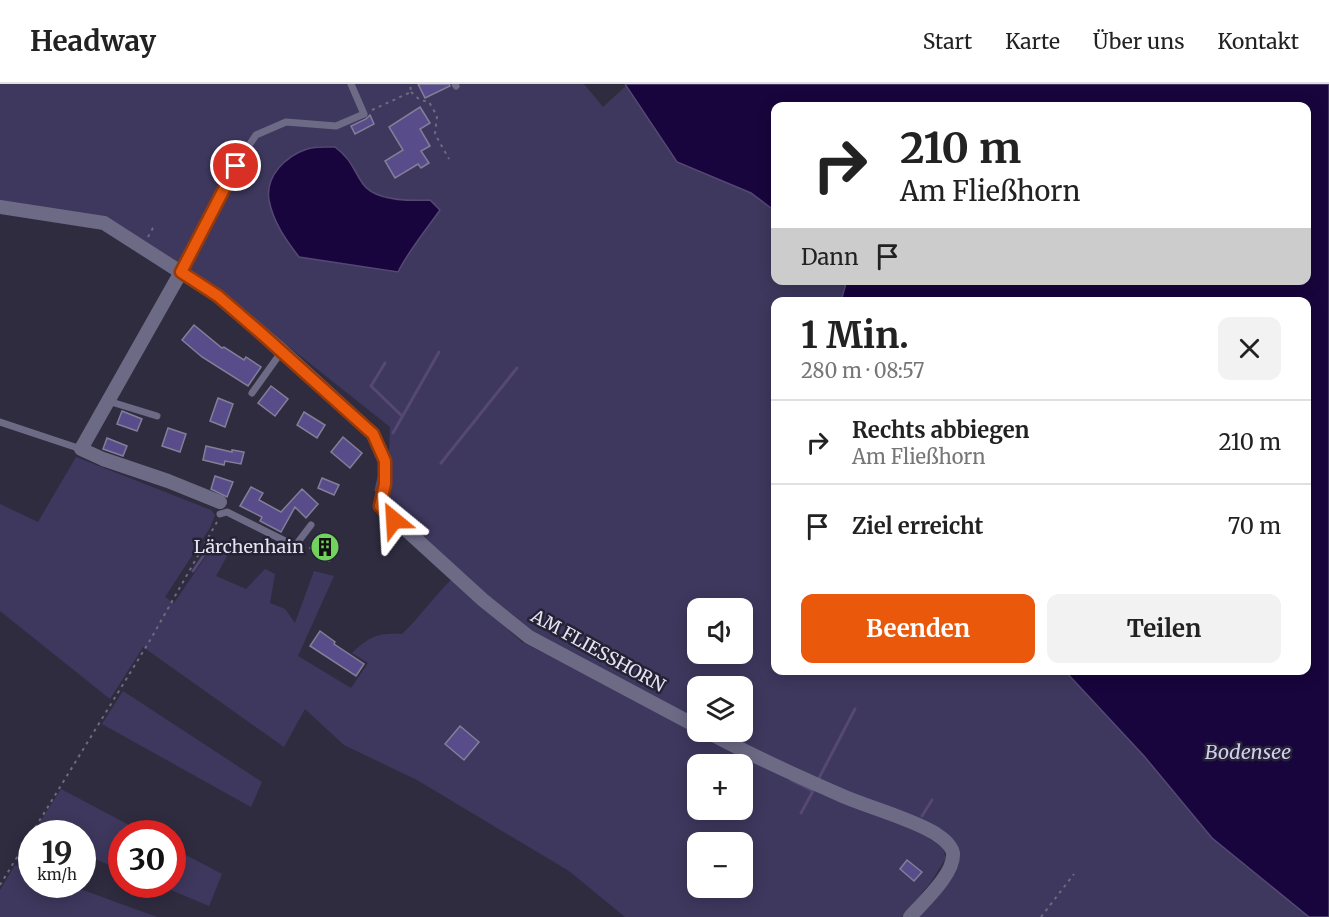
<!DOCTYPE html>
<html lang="de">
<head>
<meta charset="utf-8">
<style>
  :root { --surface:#fff; --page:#f2f2f2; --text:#222; --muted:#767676; --line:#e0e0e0; --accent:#ea580c }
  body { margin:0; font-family:Merriweather,serif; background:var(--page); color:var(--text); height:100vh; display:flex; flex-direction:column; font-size:22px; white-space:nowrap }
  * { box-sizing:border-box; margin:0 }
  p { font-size:20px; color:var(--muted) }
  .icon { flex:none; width:33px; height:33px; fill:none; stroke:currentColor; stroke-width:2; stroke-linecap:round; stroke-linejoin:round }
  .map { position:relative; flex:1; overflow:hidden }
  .details { position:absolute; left:771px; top:213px; width:540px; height:378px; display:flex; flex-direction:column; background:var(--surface); border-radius:12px; box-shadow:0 3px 15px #0003 }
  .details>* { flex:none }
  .guide { position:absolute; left:771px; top:18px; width:540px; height:183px; border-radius:12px; box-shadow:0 3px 15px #0003; background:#fff; color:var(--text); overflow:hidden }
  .controls { position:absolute; left:687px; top:514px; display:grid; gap:12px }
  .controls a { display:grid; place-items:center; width:66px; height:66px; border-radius:12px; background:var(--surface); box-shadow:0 3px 15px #0003; font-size:30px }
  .speed { position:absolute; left:18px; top:736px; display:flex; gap:12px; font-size:30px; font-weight:700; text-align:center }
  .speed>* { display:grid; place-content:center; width:78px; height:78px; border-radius:50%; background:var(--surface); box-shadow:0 3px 15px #0003; line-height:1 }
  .speed small { font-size:15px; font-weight:400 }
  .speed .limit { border:9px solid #d22; background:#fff; color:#111 }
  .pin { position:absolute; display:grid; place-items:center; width:51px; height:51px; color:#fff; margin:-26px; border:3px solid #fff; border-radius:50%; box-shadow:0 2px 6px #0007 }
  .me { position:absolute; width:66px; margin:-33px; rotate:333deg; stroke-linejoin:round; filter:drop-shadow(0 0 4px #0008) }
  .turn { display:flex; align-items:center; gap:21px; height:126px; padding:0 30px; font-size:27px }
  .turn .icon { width:78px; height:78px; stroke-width:2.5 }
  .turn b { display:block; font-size:42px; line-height:51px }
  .then { display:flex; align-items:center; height:57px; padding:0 30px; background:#0003; gap:12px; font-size:22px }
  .round { display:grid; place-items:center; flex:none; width:63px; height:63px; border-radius:12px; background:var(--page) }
  .head { display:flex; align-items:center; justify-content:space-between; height:102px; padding:0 30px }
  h1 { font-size:36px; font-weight:700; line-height:45px }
  .cta { display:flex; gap:12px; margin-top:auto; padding:12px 30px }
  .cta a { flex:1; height:69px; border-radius:12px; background:var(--accent); color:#fff; font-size:24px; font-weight:700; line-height:69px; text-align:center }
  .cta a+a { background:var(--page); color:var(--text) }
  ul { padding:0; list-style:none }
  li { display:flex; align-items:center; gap:18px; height:84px; padding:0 30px; border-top:2px solid var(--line) }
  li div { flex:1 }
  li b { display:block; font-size:22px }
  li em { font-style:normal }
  header { display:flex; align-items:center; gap:36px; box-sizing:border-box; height:84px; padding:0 30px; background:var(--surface); border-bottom:2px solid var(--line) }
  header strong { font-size:28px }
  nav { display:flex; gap:33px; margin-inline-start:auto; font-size:21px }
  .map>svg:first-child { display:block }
</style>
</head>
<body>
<header>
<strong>Headway</strong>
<nav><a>Start</a><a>Karte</a><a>Über uns</a><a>Kontakt</a></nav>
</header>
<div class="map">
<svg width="1329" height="833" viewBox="0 0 1329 833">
  <rect width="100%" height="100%" fill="#2f2c40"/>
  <g fill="#3e385e" fill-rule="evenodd">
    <path d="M0,0H584L603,23L626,2L677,78L751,109L775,127L776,196L847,197L841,217L776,218V586L1068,587L1144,672L1212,754L1309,833H918L947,802L957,780L920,734L926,752L943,764L946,774L931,798L902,833H625L569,787L417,696L344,661L305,625L284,663L143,563L110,615L0,527V420L38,438L76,373L211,426L215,431L210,444L165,513L174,519L215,459L231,465L216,492L246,505L265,485L275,490L270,519L285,525L295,539L314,487L334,492L298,572L351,604L368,579L352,569C370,552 378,549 402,550C420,533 434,512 452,495L522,558L734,667L722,648H742V603H698L697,635L532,549L487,513L387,421L390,343L229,215L103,135L0,119ZM335,63C352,76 352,84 363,100C375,117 411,117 430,116L414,163L407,171L398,188L299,173L284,153L274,132L309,64ZM698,525H742V570H698ZM698,681H742V726H698ZM698,759H742V804H698Z"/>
    <path d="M123,607L262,698L251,723L102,640Z"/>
    <path d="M61,705L146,750H122L121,786L83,770L82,750L33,749Z"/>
    <path d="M173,764L222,790L209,822L159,801H172Z"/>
    <path d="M15,781L31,787L32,801H69L157,833H0V806Z"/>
  </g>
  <g fill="#18053d" stroke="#554873" stroke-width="1.5">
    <path d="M625,0H1329V833H1309L1212,754L1144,672L1065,587L1306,586V218L841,217L847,196H1306V22H776L775,127L751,109L677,78Z"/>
    <path d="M335,63C352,76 352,84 363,100C375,117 411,117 430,116L440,126C426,146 409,166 398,188L299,173C286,156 273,138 269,116C265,92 286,72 307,65C315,62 326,63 335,63Z"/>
  </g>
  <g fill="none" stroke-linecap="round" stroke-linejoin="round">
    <g stroke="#554873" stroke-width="3">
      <path d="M385,279L371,302L402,332"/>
      <path d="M393,349L439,268"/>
      <path d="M441,379L517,284"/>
      <path d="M376,406L379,393"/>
      <path d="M193,487L213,458"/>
      <path d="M791,696L813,707L801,729"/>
      <path d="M818,696L855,625"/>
      <path d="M922,732L932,716"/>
    </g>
  </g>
  <g fill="#584d8a" stroke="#827f97" stroke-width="1.5">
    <path d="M418,0H449L450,2L425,14Z"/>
    <path d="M420,23L430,39L420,45L430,62L421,67L429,79L421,84L418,80L395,94L385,77L403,66L389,43Z"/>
    <path d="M370,31L374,40L355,50L351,42L366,35Z"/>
    <path d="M194,241L222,264L224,263L244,276L246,273L261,283L248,302L202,273L182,256Z"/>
    <path d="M271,302L288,315L275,332L258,319Z"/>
    <path d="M218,314L233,320L225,343L210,337Z"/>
    <path d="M122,327L142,335L137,347L117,340Z"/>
    <path d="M304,328L325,341L317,354L297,341Z"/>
    <path d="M168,344L186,350L180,368L162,362Z"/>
    <path d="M343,353L362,369L350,384L331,368Z"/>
    <path d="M107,354L127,362L123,372L103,365Z"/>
    <path d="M206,362L232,368V366L244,368L241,380L225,377L224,381L203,376Z"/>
    <path d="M215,392L233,398L227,413L211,405Z"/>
    <path d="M322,394L339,401L334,411L318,404Z"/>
    <path d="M251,403L263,409L259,416L281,428L302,405L318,420L306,434L295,423L281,448L260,437L262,433L240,422Z"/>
    <path d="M321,449L339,461L329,477L310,464Z"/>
    <path d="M320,547L335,558L334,560L364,580L356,592L310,562Z"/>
    <path d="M460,642L479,658L464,676L445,660Z"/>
    <path d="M907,776L922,788L914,797L900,785Z"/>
  </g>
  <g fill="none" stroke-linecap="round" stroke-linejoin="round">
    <g stroke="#6e6b7d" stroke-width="2" stroke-dasharray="3 4.5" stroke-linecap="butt">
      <path d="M411,8L420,16L429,18L437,32L435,50L449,75"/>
      <path d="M372,26L411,8L410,0"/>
      <path d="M148,153L154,142"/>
      <path d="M0,801L149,558L217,438"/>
      <path d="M1041,833L1074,790"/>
    </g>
    <g stroke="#6d6a86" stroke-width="7">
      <path d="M455,0L456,2"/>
      <path d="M181,188L235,82L256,51L286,38L336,42L364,30L351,0"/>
      <path d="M252,309L282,267"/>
      <path d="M108,317L157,332"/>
      <path d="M0,338L81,365"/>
      <path d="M220,430L227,428L295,462L311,441"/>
    </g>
    <g stroke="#6d6a86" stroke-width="14">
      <path d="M0,123L104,139L218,212L277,262L373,350L385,377V400L380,422L483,516L529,553L698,643"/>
      <path d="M181,188L81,365L103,375L168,397L220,418"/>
      <path d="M708,648C752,672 799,693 845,713C872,724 901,732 927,745C936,749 951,759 953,769C955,790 922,819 910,833"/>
    </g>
  </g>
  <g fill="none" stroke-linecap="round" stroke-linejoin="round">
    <g stroke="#983908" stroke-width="15">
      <path id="route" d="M236,82L181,188L218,212L262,250L373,350L385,377V400L380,422L394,436"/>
    </g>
    <use href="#route" stroke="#ea580c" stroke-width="10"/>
  </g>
  <defs>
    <g id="building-disc" transform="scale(1.5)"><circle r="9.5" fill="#71d25e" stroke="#252235"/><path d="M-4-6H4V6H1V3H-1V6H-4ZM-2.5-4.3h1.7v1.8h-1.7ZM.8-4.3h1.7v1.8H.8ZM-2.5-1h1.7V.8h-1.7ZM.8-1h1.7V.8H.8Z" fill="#111"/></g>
  </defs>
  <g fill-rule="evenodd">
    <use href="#building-disc" x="325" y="463"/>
  </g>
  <g text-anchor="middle" stroke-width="5" stroke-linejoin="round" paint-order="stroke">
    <g font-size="18" fill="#e4e3f0" stroke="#252235" text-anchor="end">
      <text x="304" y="469">Lärchenhain</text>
    </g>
    <g font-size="18" fill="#e4e3f0" stroke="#252235">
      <text transform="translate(598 567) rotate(29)" y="6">AM FLIESSHORN</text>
    </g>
    <g font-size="20" font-style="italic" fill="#d1cdf2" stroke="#252235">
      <text x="1248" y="675">Bodensee</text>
    </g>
  </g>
</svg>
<div class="controls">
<a><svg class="icon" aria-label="sound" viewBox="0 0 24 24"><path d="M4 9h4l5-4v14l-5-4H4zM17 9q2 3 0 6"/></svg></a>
<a><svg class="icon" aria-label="layers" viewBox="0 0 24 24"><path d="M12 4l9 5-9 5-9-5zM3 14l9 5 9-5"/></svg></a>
<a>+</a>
<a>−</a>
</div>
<div class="speed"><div>19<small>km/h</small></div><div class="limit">30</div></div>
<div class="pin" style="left:236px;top:82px;background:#d93025"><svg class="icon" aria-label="arrive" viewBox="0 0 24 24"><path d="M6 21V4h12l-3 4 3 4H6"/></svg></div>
<svg class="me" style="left:394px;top:436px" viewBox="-20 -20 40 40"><path d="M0-17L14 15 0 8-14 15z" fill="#ea580c" stroke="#fff" stroke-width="4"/></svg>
<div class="guide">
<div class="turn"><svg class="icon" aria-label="right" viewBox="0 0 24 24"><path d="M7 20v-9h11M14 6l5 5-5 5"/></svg><div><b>210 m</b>Am Fließhorn</div></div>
<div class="then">Dann<svg class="icon" aria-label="arrive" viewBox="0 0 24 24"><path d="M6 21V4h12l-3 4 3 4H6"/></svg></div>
</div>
<section class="details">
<div class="head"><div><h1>1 Min.</h1><p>280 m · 08:57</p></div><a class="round"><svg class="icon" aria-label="close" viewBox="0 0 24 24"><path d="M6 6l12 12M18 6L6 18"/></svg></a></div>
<ul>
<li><svg class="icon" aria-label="right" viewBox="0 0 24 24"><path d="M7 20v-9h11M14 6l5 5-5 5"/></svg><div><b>Rechts abbiegen</b><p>Am Fließhorn</p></div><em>210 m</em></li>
<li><svg class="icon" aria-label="arrive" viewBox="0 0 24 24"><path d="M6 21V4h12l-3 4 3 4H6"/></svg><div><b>Ziel erreicht</b></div><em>70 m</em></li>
</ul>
<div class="cta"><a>Beenden</a><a>Teilen</a></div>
</section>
</div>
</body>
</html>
